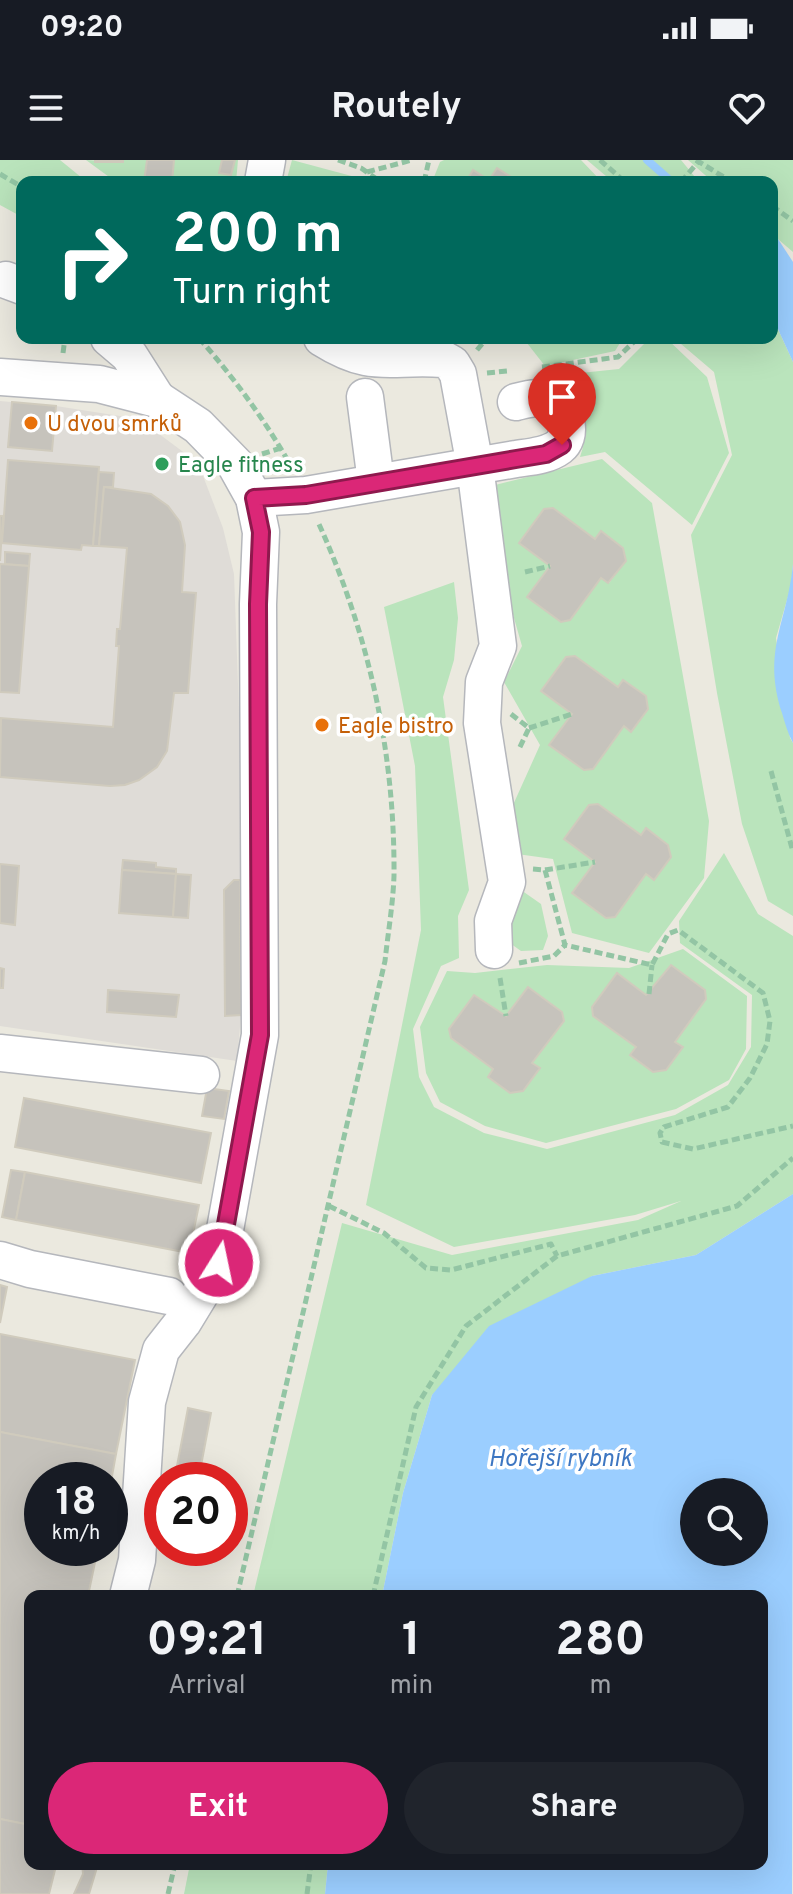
<!DOCTYPE html>
<html lang="en">
<head>
<meta charset="utf-8">
<style>
  :root { --surface:#171b24; --page:#20242c; --text:#f1f3f6; --muted:#9ea1a6; --accent:#db2777 }
  body { margin:0; font-family:Overpass,sans-serif; background:var(--page); color:var(--text); height:100vh; display:flex; flex-direction:column; font-size:30px; white-space:nowrap }
  * { box-sizing:border-box; margin:0 }
  p { font-size:26px; color:var(--muted) }
  .icon { flex:none; width:44px; height:44px; fill:none; stroke:currentColor; stroke-width:2; stroke-linecap:round; stroke-linejoin:round }
  .map { position:relative; flex:1; overflow:hidden }
  .sheet { position:absolute; left:24px; top:1430px; width:744px; height:280px; display:flex; flex-direction:column; background:var(--surface); border-radius:16px; box-shadow:0 8px 32px #0002 }
  .sheet>* { flex:none }
  .hud { position:absolute; left:16px; top:16px; width:762px; height:168px; border-radius:16px; box-shadow:0 8px 32px #0002; background:#00695c; color:#fff; overflow:hidden }
  .controls { position:absolute; left:680px; top:1318px; display:grid; gap:16px }
  .controls a { display:grid; place-items:center; width:88px; height:88px; border-radius:50%; background:var(--surface); box-shadow:0 8px 32px #0002; font-size:40px }
  .speed { position:absolute; left:24px; top:1302px; display:flex; gap:16px; font-size:40px; font-weight:700; text-align:center }
  .speed>* { display:grid; place-content:center; width:104px; height:104px; border-radius:50%; background:var(--surface); box-shadow:0 8px 32px #0002; line-height:1 }
  .speed small { font-size:20px; font-weight:400 }
  .speed .limit { border:12px solid #d22; background:#fff; color:#111 }
  .pin { position:absolute; display:grid; place-items:center; width:68px; height:68px; color:#fff; margin:-82px -34px; border-radius:50% 50% 50% 0; rotate:-45deg; box-shadow:0 0 8px #0007 }
  .pin .icon { rotate:45deg }
  .me { position:absolute; width:88px; margin:-44px; rotate:10deg; stroke-linejoin:round; filter:drop-shadow(0 0 6px #0008) }
  .turn { display:flex; align-items:center; gap:28px; height:168px; padding:0 24px; font-size:36px }
  .turn .icon { width:104px; height:104px; stroke-width:2.5 }
  .turn b { display:block; font-size:56px; line-height:68px }
  .eta { display:flex; justify-content:space-evenly; align-items:center; height:136px; text-align:center }
  .eta b { font-size:48px; font-weight:700; line-height:56px }
  .cta { display:flex; gap:16px; margin-top:auto; padding:16px 24px }
  .cta a { flex:1; height:92px; border-radius:48px; background:var(--accent); color:#fff; font-size:32px; font-weight:700; line-height:92px; text-align:center }
  .cta a+a { background:var(--page); color:var(--text) }
  .status { display:flex; justify-content:space-between; align-items:center; height:56px; padding:0 40px; background:var(--surface); direction:ltr }
  .status svg { height:22px; fill:currentColor }
  header { display:flex; justify-content:space-between; align-items:center; height:104px; padding:0 24px; background:var(--surface); font-size:36px; font-weight:700 }
  .map>svg:first-child { display:block }
</style>
</head>
<body>
<div class="status"><b>09:20</b><svg viewBox="0 0 49 12"><path d="M0 12V9h3v3zM5 12V6h3v6zM10 12V3h3v9zM15 12V0h3v12zM26 1h20v11H26zM47 4h2v5h-2z"/></svg></div>
<header><svg class="icon" aria-label="menu" viewBox="0 0 24 24"><path d="M4 6h16M4 12h16M4 18h16"/></svg>Routely<svg class="icon" aria-label="heart" viewBox="0 0 24 24"><path d="M12 20l-8-8c-3-5 5-10 8-4 3-6 11-1 8 4z"/></svg></header>
<div class="map">
<svg width="793" height="1734" viewBox="0 0 793 1734">
  <rect width="100%" height="100%" fill="#ebe9df"/>
  <path fill="#dfdcd7" d="M0,241L56,246L139,259L198,303L223,368L234,414L243,663L240,720L241,855L237,901L0,866Z"/>
  <g fill="#bae4bc" fill-rule="evenodd">
    <path d="M0,0H60L87,22H22V57L0,45Z"/>
    <path d="M86,0L122,2L123,0H147L144,22H116Z"/>
    <path d="M174,0H222L219,12L230,15L235,0H238L236,22L197,19L196,22H172Z"/>
    <path d="M292,0L359,18L366,22H286Z"/>
    <path d="M444,0H581L602,22H519L497,8L489,20L473,11L466,22H432L440,2Z"/>
    <path d="M587,0H681L699,22H613Z"/>
    <path d="M688,0H793V92L772,74V22H713Z"/>
    <path d="M772,156L793,202V404L791,426L776,478L790,578L793,583V756L768,741L742,664L717,533L691,375L732,295L714,212L674,178H772Z"/>
    <path d="M523,178H623L615,191L545,206Z"/>
    <path d="M650,178H666L707,217L729,293L692,365L605,292L580,297C593,259 582,242 549,222L551,216L619,209Z"/>
    <path d="M602,299L652,343L709,661L704,718L649,793L572,773L553,699L517,694L513,645L540,585L504,522L522,486L504,423L495,325ZM553,348L595,379L601,372L623,388L626,401L609,423L601,418L570,460L561,462L527,437L550,406L544,349ZM575,496L618,527L624,520L646,536L631,571L624,566L593,609L584,610L550,585L572,554L566,498ZM589,646L641,675L646,668L668,685L671,697L654,720L646,714L615,757L606,758L572,733L595,702L564,679Z"/>
    <path d="M454,422L458,458L454,500L443,537L469,730L458,756L459,798L441,806L413,869L419,917L434,947L484,973L547,989L675,955L728,925L751,887L752,835L680,783L679,761L724,693L758,754L793,776V1034L696,1095L592,1116L432,1235L403,1333L382,1436H253L342,1063L452,1095L638,1060L681,1041L635,1055L454,1087L366,1045L421,770L415,606L384,447Z"/>
    <path d="M521,730L541,744L548,776L543,790L521,791L500,776Z"/>
    <path d="M683,789L747,836L746,889L729,920L676,949L546,983L485,966L440,942L426,913L420,867L447,811L475,813L547,805L629,808ZM671,805L705,830L706,839L675,882L682,887L631,895L636,887L593,856L592,847L617,813L646,835ZM528,827L562,852L563,861L532,903L539,909L523,931L510,933L488,917L493,909L451,877L449,869L474,835L506,856Z"/>
    <path d="M190,1704H328L325,1734H184Z"/>
  </g>
  <g fill="#9bceff" fill-rule="evenodd">
    <path d="M772,77L778,79L793,102V202L772,156Z"/>
    <path d="M793,404V583C788,574 785,563 782,553C762,490 787,464 793,404Z"/>
    <path d="M793,1034L792,1734H325L328,1704H762V1436H382L403,1333L432,1235L489,1166L592,1116L696,1095ZM694,1332H754V1392H694Z"/>
  </g>
  <g fill="none" stroke-linecap="round" stroke-linejoin="round">
    <path stroke="#9bceff" stroke-width="8" d="M647,0L672,22"/>
  </g>
  <g fill="#c6c3bc" stroke="#d0cbbd" stroke-width="2">
    <rect x="95" y="0" width="28" height="2"/>
    <path d="M147,0H174L172,22H144Z"/>
    <path d="M222,0H235L231,15L219,13Z"/>
    <path d="M497,8L519,22H466L473,10L489,20Z"/>
    <path d="M12,242L56,246L52,291L8,287Z"/>
    <path d="M8,300L99,307L93,386L82,385L81,390L2,383Z"/>
    <path d="M99,312L114,313L113,327H104L99,386H93Z"/>
    <path d="M104,327L151,334L168,346L180,362L185,385L182,432L196,433L188,533H174L167,591L157,607L139,620L125,625L110,626L0,617L1,558L113,567L119,486H116L117,469H120L127,388L99,386Z"/>
    <path d="M553,348L595,379L601,371L623,388L626,401L608,423L601,418L570,460L561,462L527,437L550,406L519,383L544,349Z"/>
    <path d="M0,356H3L0,401Z"/>
    <path d="M5,392L30,394L29,406L5,404Z"/>
    <path d="M0,404L29,406L19,533L0,532Z"/>
    <path d="M575,496L618,527L623,520L646,536L648,549L631,572L624,566L593,609L584,610L549,585L572,554L541,531L566,497Z"/>
    <path d="M598,644L641,675L646,668L668,685L671,697L654,720L646,714L615,757L606,758L572,733L595,702L564,679L589,645Z"/>
    <path d="M123,700L156,703V707L176,709V714L122,710Z"/>
    <path d="M0,704L19,706L15,765L0,763Z"/>
    <path d="M122,710L176,714L173,757L119,753Z"/>
    <path d="M176,714L191,715L188,758L173,757Z"/>
    <path d="M234,720H240L241,855L225,856L224,730Z"/>
    <path d="M671,805L705,830L706,839L675,882L683,887L666,910L653,912L630,895L636,887L593,856L592,847L617,813L646,835Z"/>
    <path d="M0,808L4,809L3,828H0Z"/>
    <path d="M528,827L562,852L564,861L532,903L540,908L523,931L510,933L488,917L493,909L451,878L449,869L474,835L506,856Z"/>
    <path d="M108,830L179,835L176,857L107,852Z"/>
    <path d="M207,928L229,931L224,959L202,956Z"/>
    <path d="M24,938L211,973L201,1023L15,987Z"/>
    <path d="M11,1010L25,1012L16,1060L2,1057Z"/>
    <path d="M25,1012L199,1045L189,1093L16,1060Z"/>
    <path d="M0,1125L7,1127L0,1163Z"/>
    <path d="M0,1174L135,1200L116,1294L0,1272Z"/>
    <path d="M188,1248L211,1253L200,1311L177,1306Z"/>
    <path d="M0,1272L116,1294L110,1327V1320H42V1388H98L88,1436H30V1665L0,1659Z"/>
    <path d="M0,1659L30,1665L28,1698L30,1704L56,1706L49,1734H0Z"/>
    <path d="M82,1704H98L89,1734H74L83,1714Z"/>
  </g>
  <g fill="none" stroke-linecap="round" stroke-linejoin="round">
    <g stroke="#b5b7bc" stroke-width="39">
      <g id="minor">
        <path d="M263,22L267,0"/>
        <path d="M6,120L22,126"/>
        <path d="M109,178L129,195L157,239"/>
        <path d="M322,178C373,210 389,195 443,199L452,204L458,214L475,306L498,486L484,522L482,563L507,722L493,761L494,790"/>
        <path d="M0,217L99,224L157,239L198,266L235,304L254,338L261,372L258,444L260,875L219,1103L183,1162L161,1190L147,1242L137,1400L128,1436"/>
        <path d="M365,237L376,322"/>
        <path d="M254,338L306,335L516,299C530,297 547,296 559,287C573,276 567,252 553,243C541,235 528,239 516,242"/>
        <path d="M0,893L201,915"/>
        <path d="M0,1100L30,1109L169,1136"/>
      </g>
    </g>
    <g stroke="#93c5a4" stroke-width="5" stroke-dasharray="8 4" stroke-linecap="butt">
      <path d="M338,0L361,8L381,22"/>
      <path d="M600,0L625,22"/>
      <path d="M696,0L732,22"/>
      <path d="M367,12L412,0"/>
      <path d="M0,14L22,27"/>
      <path d="M424,22L429,0"/>
      <path d="M681,22L698,2"/>
      <path d="M772,46L793,61"/>
      <path d="M199,178C234,218 265,260 291,306"/>
      <path d="M477,190L487,178"/>
      <path d="M63,193L65,178"/>
      <path d="M542,207L618,197L638,178"/>
      <path d="M487,213L508,211"/>
      <path d="M262,294L281,288"/>
      <path d="M525,412L550,406"/>
      <path d="M511,554L529,568L519,589"/>
      <path d="M529,568L572,554"/>
      <path d="M771,611L793,692"/>
      <path d="M533,709L545,710L565,785L652,805L668,774L678,770L763,833L770,861L767,884L750,918L728,947L664,967L660,973L662,982L693,989L793,966"/>
      <path d="M545,710L595,702"/>
      <path d="M519,803L554,796L565,785"/>
      <path d="M500,818L506,856"/>
      <path d="M649,834L652,805"/>
      <path d="M329,1046L384,1073L426,1108L451,1110L551,1084L557,1096"/>
      <path d="M237,1436L385,801C388,773 393,744 394,716C395,593 369,474 318,362"/>
      <path d="M373,1436L416,1247L466,1166L557,1096L737,1046L793,998"/>
      <path d="M168,1734L175,1704"/>
      <path d="M307,1734L311,1704"/>
    </g>
    <use href="#minor" stroke="#fff" stroke-width="36"/>
  </g>
  <g fill="none" stroke-linecap="round" stroke-linejoin="round">
    <g stroke="#8e194d" stroke-width="20">
      <path id="route" d="M219,1103L260,875L258,444L261,372L254,338L306,335L516,299L546,294L562,285"/>
    </g>
    <use href="#route" stroke="#db2777" stroke-width="14"/>
  </g>
  <g fill="#e8710a" stroke="#fff" stroke-width="3">
    <circle cx="31" cy="263" r="8"/>
    <circle cx="322" cy="565" r="8"/>
  </g>
  <circle fill="#2e9e5b" stroke="#fff" stroke-width="3" cx="162" cy="304" r="8"/>
  <g text-anchor="middle" stroke-width="7" stroke-linejoin="round" paint-order="stroke">
    <g font-size="22" fill="#c56008" stroke="#fff" text-anchor="start">
      <text x="47" y="271">U dvou smrků</text>
      <text x="338" y="573">Eagle bistro</text>
    </g>
    <g font-size="22" fill="#27864d" stroke="#fff" text-anchor="start">
      <text x="178" y="312">Eagle fitness</text>
    </g>
    <g font-size="24" font-style="italic" fill="#3e77c2" stroke="#fff">
      <text x="560" y="1306">Hořejší rybník</text>
    </g>
  </g>
</svg>
<div class="controls">
<a><svg class="icon" aria-label="search" viewBox="0 0 24 24"><circle cx="10" cy="10" r="6"/><path d="M15 15l6 6"/></svg></a>
</div>
<div class="speed"><div>18<small>km/h</small></div><div class="limit">20</div></div>
<div class="pin" style="left:562px;top:285px;background:#d93025"><svg class="icon" aria-label="arrive" viewBox="0 0 24 24"><path d="M6 21V4h12l-3 4 3 4H6"/></svg></div>
<svg class="me" style="left:219px;top:1103px" viewBox="-20 -20 40 40"><circle r="17" fill="#db2777" stroke="#fff" stroke-width="3"/><path d="M0-11L8 9 0 5-8 9z" fill="#fff"/></svg>
<div class="hud">
<div class="turn"><svg class="icon" aria-label="right" viewBox="0 0 24 24"><path d="M7 20v-9h11M14 6l5 5-5 5"/></svg><div><b>200 m</b>Turn right</div></div>
</div>
<section class="sheet">
<div class="eta">
<div><b>09:21</b><p>Arrival</p></div>
<div><b>1</b><p>min</p></div>
<div><b>280</b><p>m</p></div>
</div>
<div class="cta"><a>Exit</a><a>Share</a></div>
</section>
</div>
</body>
</html>
